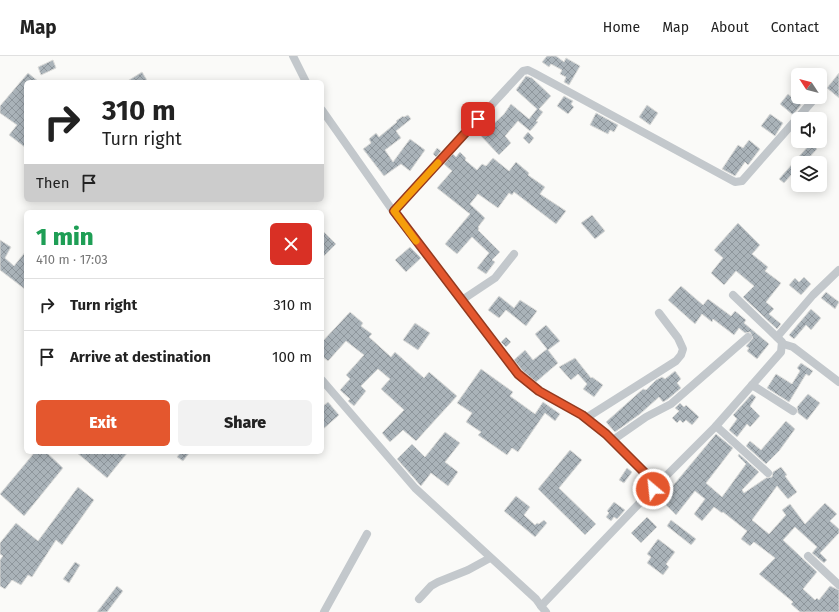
<!DOCTYPE html>
<html lang="en">
<head>
<meta charset="utf-8">
<style>
  :root { --surface:#fff; --page:#f2f2f2; --text:#222; --muted:#767676; --line:#e0e0e0; --accent:#e4572e }
  body { margin:0; font-family:"Fira Sans",sans-serif; background:var(--page); color:var(--text); height:100vh; display:flex; flex-direction:column; font-size:15px; white-space:nowrap }
  * { box-sizing:border-box; margin:0 }
  p { font-size:13px; color:var(--muted) }
  .icon { flex:none; width:22px; height:22px; fill:none; stroke:currentColor; stroke-width:2; stroke-linecap:round; stroke-linejoin:round }
  .map { position:relative; flex:1; overflow:hidden }
  .sheet { position:absolute; left:24px; top:154px; width:300px; height:244px; display:flex; flex-direction:column; background:var(--surface); border-radius:6px; box-shadow:0 2px 10px #0003 }
  .sheet>* { flex:none }
  .top-card { position:absolute; left:24px; top:24px; width:300px; height:122px; border-radius:6px; box-shadow:0 2px 10px #0003; background:#fff; color:var(--text); overflow:hidden }
  .needle { width:26px; rotate:306deg }
  .fabs { position:absolute; left:791px; top:12px; display:grid; gap:8px }
  .fabs a { display:grid; place-items:center; width:36px; height:36px; border-radius:6px; background:var(--surface); box-shadow:0 2px 10px #0003; font-size:20px }
  .pin { position:absolute; display:grid; place-items:center; width:34px; height:34px; color:#fff; margin:-17px; border-radius:8px; box-shadow:0 2px 6px #0006 }
  .me { position:absolute; width:44px; margin:-22px; rotate:332deg; stroke-linejoin:round; filter:drop-shadow(0 0 3px #0008) }
  .turn { display:flex; align-items:center; gap:14px; height:84px; padding:0 12px; font-size:18px }
  .turn .icon { width:52px; height:52px; stroke-width:2.5 }
  .turn b { display:block; font-size:28px; line-height:34px }
  .then { display:flex; align-items:center; height:38px; padding:0 12px; background:#0003; gap:8px; font-size:15px }
  .round { display:grid; place-items:center; flex:none; width:42px; height:42px; border-radius:6px; background:var(--page) }
  .overview { display:flex; align-items:center; justify-content:space-between; height:68px; padding:0 12px }
  h1 { font-size:24px; font-weight:800; line-height:30px; color:#1e9e55 }
  .primary-button { display:flex; gap:8px; margin-top:auto; padding:8px 12px }
  .primary-button a { flex:1; height:46px; border-radius:6px; background:var(--accent); color:#fff; font-size:16px; font-weight:800; line-height:46px; text-align:center }
  .primary-button a+a { background:var(--page); color:var(--text) }
  ul { padding:0; list-style:none }
  li { display:flex; align-items:center; gap:12px; height:52px; padding:0 12px; border-top:1px solid var(--line) }
  li div { flex:1 }
  li b { display:block; font-size:15px }
  li em { font-style:normal }
  header { display:flex; align-items:center; gap:24px; box-sizing:border-box; height:56px; padding:0 20px; background:var(--surface); border-bottom:1px solid var(--line) }
  header strong { font-size:19px }
  nav { display:flex; gap:22px; margin-inline-start:auto; font-size:14px }
  .map>svg:first-child { display:block }
</style>
</head>
<body>
<header>
<strong>Map</strong>
<nav><a>Home</a><a>Map</a><a>About</a><a>Contact</a></nav>
</header>
<div class="map">
<svg width="839" height="556" viewBox="0 0 839 556">
  <defs>
    <pattern id="building-cross-hatch" width="8" height="8" patternUnits="userSpaceOnUse"><rect width="8" height="8" fill="#aab3b9"/><path d="M0 0l8 8M0 8l8-8" fill="none" stroke="#8e969c"/></pattern>
  </defs>
  <rect width="100%" height="100%" fill="#fafaf8"/>
  <g fill="url(#building-cross-hatch)" stroke="#dcdcda">
    <path d="M547,0H556L564,6L566,2L580,10L569,29L564,26L566,21L560,18L562,14L551,8L549,11L542,6Z"/>
    <path d="M53,4L56,12L41,19L38,11Z"/>
    <path d="M142,16L148,26H126Z"/>
    <path d="M28,17L39,26H26V92L9,79L17,69L0,57V50Z"/>
    <path d="M839,17V42L827,32Z"/>
    <path d="M526,20L532,22L551,40L539,53L543,56L536,65L538,66L530,75L518,65L505,80L511,87L499,99L481,80L504,58L511,48L529,63L537,53L516,34Z"/>
    <path d="M788,38L801,49L793,59L780,48Z"/>
    <path d="M564,40L573,45L571,48L574,51L568,58L557,50Z"/>
    <path d="M647,49L658,57L650,69L639,61Z"/>
    <path d="M810,56L811,57L819,63H804Z"/>
    <path d="M596,57L618,69L614,76L610,74L608,78L590,69Z"/>
    <path d="M770,58L783,67L775,80L761,70Z"/>
    <path d="M408,59L411,63L396,75L401,82L385,94L393,106L410,83L425,94L410,115L401,108L384,120L363,93L371,87L369,83L376,77L379,81L397,66L396,65L403,60L404,61Z"/>
    <path d="M528,76L534,82L529,88L523,82Z"/>
    <path d="M749,84L760,93L748,109L745,106L735,120L722,113L738,89L743,92Z"/>
    <path d="M811,87L817,93L804,107H798V111L784,127L779,123Z"/>
    <path d="M437,92L441,95L436,101L433,98Z"/>
    <path d="M460,96L466,102L465,104L477,114L482,108L486,110L493,102L509,115L516,106L529,117L528,119L545,131L540,138L566,155L556,168L514,136L512,139L509,137L498,152L478,138L470,148L485,162L478,171L479,172L478,174L500,196L492,204L495,206L486,218L477,212L489,197L472,181L457,198L445,188L470,158L437,132L452,115L444,108L453,98L456,101Z"/>
    <path d="M592,159L605,175L595,183L581,167Z"/>
    <path d="M738,167L760,189L752,198L768,211L765,215L781,227L766,246L774,253L769,258L781,268L777,273L743,241L754,230L736,215L724,229L711,217L723,202L714,194Z"/>
    <path d="M322,174L336,188L322,202Z"/>
    <path d="M0,184L11,191L5,202L14,210L26,195V234L0,214Z"/>
    <path d="M410,191L421,202L406,216L395,204Z"/>
    <path d="M804,221L811,228L801,239L789,229L795,222L799,226Z"/>
    <path d="M681,230L703,249L708,243L731,260L735,255L746,264L744,267L769,288L757,303L747,295L749,292L746,290L753,282L750,276L745,277L739,272L734,279L713,263L712,266L702,258L695,268L668,244Z"/>
    <path d="M826,236L839,246L835,253L821,242Z"/>
    <path d="M499,240L514,252L520,244L537,255L526,270L506,254L499,262L488,254Z"/>
    <path d="M811,253L821,262L811,274L806,269L794,283L789,279Z"/>
    <path d="M350,256L363,267L361,270L372,278L369,281L391,301L395,296L424,322L429,316L457,340L416,385L403,374L390,386L382,377L404,354L381,333L390,323L378,313L361,330L366,335L354,350L348,345L350,343L340,334L350,323L346,319L364,299L346,285L328,305L322,300V286Z"/>
    <path d="M415,267L430,277L418,294L403,284Z"/>
    <path d="M546,269L560,285L548,294L558,307L536,326L522,314L514,304L525,294L533,304L547,293L535,278Z"/>
    <path d="M506,281L511,286L506,291L501,286Z"/>
    <path d="M575,302L591,322L592,321L603,329L594,341L583,333L587,328L578,318L571,324L559,311Z"/>
    <path d="M801,307L813,315L809,320L806,318L789,346L767,332L776,318L792,328L800,315L797,312Z"/>
    <path d="M481,313L513,336L510,340L535,358L543,346L560,358L555,365L545,357L518,396L512,392L507,399L478,379L481,376L466,366L472,357L457,347Z"/>
    <path d="M675,315L681,323L677,327L681,332L668,343L663,346L659,341L640,358L615,376L606,366L643,333L646,334L656,324L662,321L665,323Z"/>
    <path d="M752,338L756,341L750,350L760,360L750,371L747,368L737,381L729,374L737,363L733,359Z"/>
    <path d="M808,338L820,347L807,364L798,357L797,351Z"/>
    <path d="M328,346L339,359L322,374V351Z"/>
    <path d="M680,347L684,351L686,349L699,361L692,369L686,364L683,367L680,364L677,367L672,362L679,355L675,352Z"/>
    <path d="M786,365L795,373L779,395L766,408L746,390L750,385L761,394Z"/>
    <path d="M445,376L460,387L445,406L458,416L448,430L431,417L421,430L397,403L412,388L425,401Z"/>
    <path d="M716,378L733,392L706,427L722,441L746,408L738,400L739,398L759,416L742,434L744,437L766,422L772,421L773,416L781,411L787,419L785,420L797,436L788,443L777,430L752,464L769,478L786,459L782,454L790,448L805,468L825,447L837,458L830,465L839,473V477L820,497L827,504L824,507L812,497L817,491L795,471L783,484L817,516L803,533L815,544L817,542L819,544L830,530L839,534V556H800L791,548L793,546L759,518L775,502L754,486L750,490L741,483L747,475L723,456L722,457L714,451L702,465L694,458L705,443L695,435L676,459L661,444Z"/>
    <path d="M570,394L582,404L559,432L596,468L585,479L538,433Z"/>
    <path d="M35,396H46L63,412L24,460L0,438Z"/>
    <path d="M76,396H128L107,422Z"/>
    <path d="M181,396H190L183,405L177,401Z"/>
    <path d="M627,412L632,416L624,427L619,424Z"/>
    <path d="M78,431L94,444L62,489L56,484L32,521L28,519L21,529L12,524L5,533L0,530V504L3,500L0,498V487L16,467L38,485Z"/>
    <path d="M516,440L530,451L524,459L535,469L537,467L539,468L544,464L547,467L535,481L504,455Z"/>
    <path d="M614,446L625,454L617,463L614,461L611,465L606,461L609,457L607,455Z"/>
    <path d="M647,461L657,471L641,487L631,477Z"/>
    <path d="M671,464L696,483L691,489L667,470Z"/>
    <path d="M658,483L675,496L666,508L669,511L663,519L647,507L651,501L647,498Z"/>
    <path d="M75,506L80,509L69,527L63,523Z"/>
    <path d="M117,530L123,535L107,556H97Z"/>
  </g>
  <g fill="none" stroke-linecap="round" stroke-linejoin="round">
    <g stroke="#c3c8cc" stroke-width="8">
      <path d="M293,0L306,26"/>
      <path d="M820,36L822,34"/>
      <path d="M322,54L393,155L518,318L539,335L582,359L606,378L654,426L653,433L541,550L546,556"/>
      <path d="M393,155L523,15L528,14L534,17L735,126L742,125L816,41"/>
      <path d="M462,244L495,222L514,198"/>
      <path d="M777,281L813,239L839,214"/>
      <path d="M783,288L793,291L839,326"/>
      <path d="M322,324L415,432L536,543L541,550"/>
      <path d="M752,329L793,355"/>
      <path d="M586,362L676,305L681,299L683,293L678,282L659,257"/>
      <path d="M716,370L768,417"/>
      <path d="M613,384L646,361L671,348L748,281"/>
      <path d="M653,433L716,370L781,296L782,286L733,239"/>
      <path d="M808,500L839,529"/>
      <path d="M419,543L431,530L438,526L468,514L490,502"/>
      <path d="M324,556L367,478"/>
    </g>
  </g>
  <g fill="none" stroke-linecap="round" stroke-linejoin="round">
    <g stroke="#94391e" stroke-width="10">
      <path id="route" d="M478,63L394,155L518,318L539,335L582,359L606,378L654,426L653,433"/>
    </g>
    <use href="#route" stroke="#e4572e" stroke-width="7"/>
    <path stroke="#f59e0b" stroke-width="7" d="M416,185L394,155L438,107"/>
  </g>
</svg>
<div class="fabs">
<a><svg class="needle" viewBox="-14 -14 28 28"><path d="M0-13l5 13h-10z" fill="#e53935"/><path d="M0 13l5-13h-10z" fill="#767676"/></svg></a>
<a><svg class="icon" aria-label="sound" viewBox="0 0 24 24"><path d="M4 9h4l5-4v14l-5-4H4zM17 9q2 3 0 6"/></svg></a>
<a><svg class="icon" aria-label="layers" viewBox="0 0 24 24"><path d="M12 4l9 5-9 5-9-5zM3 14l9 5 9-5"/></svg></a>
</div>
<div class="pin" style="left:478px;top:63px;background:#d93025"><svg class="icon" aria-label="arrive" viewBox="0 0 24 24"><path d="M6 21V4h12l-3 4 3 4H6"/></svg></div>
<svg class="me" style="left:653px;top:433px" viewBox="-20 -20 40 40"><circle r="17" fill="#e4572e" stroke="#fff" stroke-width="3"/><path d="M0-11L8 9 0 5-8 9z" fill="#fff"/></svg>
<div class="top-card">
<div class="turn"><svg class="icon" aria-label="right" viewBox="0 0 24 24"><path d="M7 20v-9h11M14 6l5 5-5 5"/></svg><div><b>310 m</b>Turn right</div></div>
<div class="then">Then<svg class="icon" aria-label="arrive" viewBox="0 0 24 24"><path d="M6 21V4h12l-3 4 3 4H6"/></svg></div>
</div>
<section class="sheet">
<div class="overview"><div><h1>1 min</h1><p>410 m · 17:03</p></div><a class="round" style="background:#d93025;color:#fff"><svg class="icon" aria-label="close" viewBox="0 0 24 24"><path d="M6 6l12 12M18 6L6 18"/></svg></a></div>
<ul>
<li><svg class="icon" aria-label="right" viewBox="0 0 24 24"><path d="M7 20v-9h11M14 6l5 5-5 5"/></svg><div><b>Turn right</b></div><em>310 m</em></li>
<li><svg class="icon" aria-label="arrive" viewBox="0 0 24 24"><path d="M6 21V4h12l-3 4 3 4H6"/></svg><div><b>Arrive at destination</b></div><em>100 m</em></li>
</ul>
<div class="primary-button"><a>Exit</a><a>Share</a></div>
</section>
</div>
</body>
</html>
